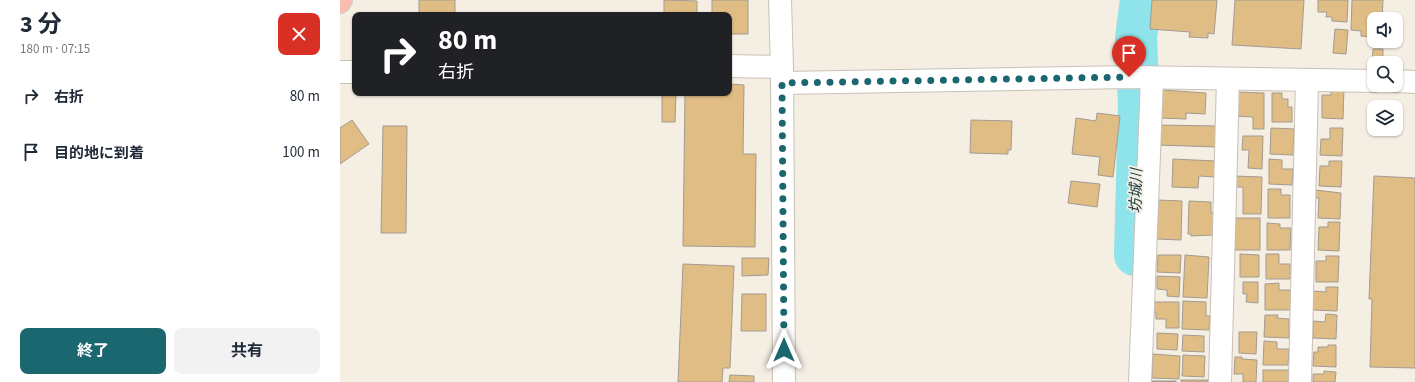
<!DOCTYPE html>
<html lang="ja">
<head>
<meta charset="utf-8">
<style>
  :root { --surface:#fff; --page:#f2f2f3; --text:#1f2937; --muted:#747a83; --accent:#1b6770 }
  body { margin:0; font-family:"Source Sans 3","Noto Sans JP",sans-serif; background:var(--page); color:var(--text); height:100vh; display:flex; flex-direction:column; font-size:15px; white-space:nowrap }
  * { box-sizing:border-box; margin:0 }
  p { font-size:13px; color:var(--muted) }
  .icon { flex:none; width:22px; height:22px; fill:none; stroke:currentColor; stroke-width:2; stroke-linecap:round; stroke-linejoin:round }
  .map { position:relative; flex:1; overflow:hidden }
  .details { display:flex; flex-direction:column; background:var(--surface); width:340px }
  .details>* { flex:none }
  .guide { position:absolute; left:12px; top:12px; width:380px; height:84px; border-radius:8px; box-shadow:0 1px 3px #0004; background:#202124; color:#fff; overflow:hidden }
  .buttons { position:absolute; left:1027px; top:12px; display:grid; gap:8px }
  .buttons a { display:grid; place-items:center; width:36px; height:36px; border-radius:8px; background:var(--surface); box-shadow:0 1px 3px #0004; font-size:20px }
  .pin { position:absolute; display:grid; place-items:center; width:34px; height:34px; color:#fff; margin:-41px -17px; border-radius:50% 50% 50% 0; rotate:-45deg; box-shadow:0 0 4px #0007 }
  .pin .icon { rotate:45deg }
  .me { position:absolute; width:44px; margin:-22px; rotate:0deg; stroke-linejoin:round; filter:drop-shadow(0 0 3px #0008) }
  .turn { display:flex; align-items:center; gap:14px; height:84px; padding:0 20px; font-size:18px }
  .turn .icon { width:52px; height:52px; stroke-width:2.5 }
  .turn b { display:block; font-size:28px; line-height:34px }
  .round { display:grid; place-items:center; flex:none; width:42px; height:42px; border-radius:8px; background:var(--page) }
  .headline { display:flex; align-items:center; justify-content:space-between; height:68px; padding:0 20px }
  h1 { font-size:24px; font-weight:700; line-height:30px }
  .button { display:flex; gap:8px; margin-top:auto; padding:8px 20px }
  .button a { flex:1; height:46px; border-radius:8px; background:var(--accent); color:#fff; font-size:16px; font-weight:700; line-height:46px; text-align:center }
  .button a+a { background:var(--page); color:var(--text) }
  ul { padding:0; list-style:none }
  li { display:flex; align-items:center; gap:12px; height:56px; padding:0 20px }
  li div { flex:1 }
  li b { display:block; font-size:15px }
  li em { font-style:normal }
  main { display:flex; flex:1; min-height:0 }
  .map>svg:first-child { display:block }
</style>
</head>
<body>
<main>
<section class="details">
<div class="headline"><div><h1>3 分</h1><p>180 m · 07:15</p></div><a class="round" style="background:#d93025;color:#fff"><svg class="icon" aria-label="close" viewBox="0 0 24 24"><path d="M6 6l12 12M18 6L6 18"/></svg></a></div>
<ul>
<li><svg class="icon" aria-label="right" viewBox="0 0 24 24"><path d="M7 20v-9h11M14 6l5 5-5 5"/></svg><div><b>右折</b></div><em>80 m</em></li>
<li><svg class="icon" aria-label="arrive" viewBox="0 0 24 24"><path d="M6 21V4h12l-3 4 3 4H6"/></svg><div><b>目的地に到着</b></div><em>100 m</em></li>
</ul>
<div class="button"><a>終了</a><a>共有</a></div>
</section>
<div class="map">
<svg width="1075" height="382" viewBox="0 0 1075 382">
  <rect width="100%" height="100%" fill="#f5eee3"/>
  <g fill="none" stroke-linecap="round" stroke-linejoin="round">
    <path stroke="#8fe3ea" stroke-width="42" d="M795,255L799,104L796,38L801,0"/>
  </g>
  <g fill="#e0bd85" stroke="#a29b91">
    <rect x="79" y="0" width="36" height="15"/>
    <path d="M324,0L357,1V15H324Z"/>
    <path d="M372,0H408V34H389V15H372Z"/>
    <path d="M812,0H877L874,34L868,33V38L849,37L850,32L810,29Z"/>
    <path d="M895,0H964L961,49L892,45Z"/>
    <path d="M978,0H1008L1007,22L992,21V17H986L987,12H978Z"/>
    <path d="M1012,0H1043L1042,19H1034V33H1030V37L1021,36V31L1011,30Z"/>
    <rect x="34" y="14" width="30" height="1"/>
    <path d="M995,29L1008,30L1006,54L993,53Z"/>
    <path d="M1033,49H1043V63H1034V67H1032Z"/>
    <path d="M389,84L404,85L403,154H416L415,247L343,246L345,93H389Z"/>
    <path d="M991,88H1004L1003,119L982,118V95H991Z"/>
    <path d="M822,90L866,93L865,114L846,113V119L820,118Z"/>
    <path d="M896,92L924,93V129H913V117L895,116Z"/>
    <path d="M322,93H336L335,122H322Z"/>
    <path d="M932,93H942V99H948V107H952V122H932Z"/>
    <path d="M757,113L780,116L773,177L758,175L760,157L732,154L736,118L756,121Z"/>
    <path d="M12,120L29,144L0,164V128Z"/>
    <path d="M631,120L672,121L671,150H668V154L630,153Z"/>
    <path d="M817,125L877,126V147L816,145Z"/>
    <path d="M43,126H67L66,233H41Z"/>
    <path d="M931,128L954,129L953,155L930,154Z"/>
    <path d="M990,128H1003L1002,156L980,155L981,139H990Z"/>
    <path d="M903,136H923L922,169L908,168L909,150H902Z"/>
    <path d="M833,159L876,161V177L859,176L858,188L832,187Z"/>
    <path d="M929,159L942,160V169H953L952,185L929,184Z"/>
    <path d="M989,161H1002L1001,187L979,186L980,166H989Z"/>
    <path d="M894,176L922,177L921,214H903V187H894Z"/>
    <path d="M1034,176L1075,178V368L1030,367L1032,299H1029Z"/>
    <path d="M731,181L760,184L757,207L728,203Z"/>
    <path d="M928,189H941V195H950V218H928Z"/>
    <path d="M975,190L1001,193L1000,219L978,218L979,198H974Z"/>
    <path d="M817,200L842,201L841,240L816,239Z"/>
    <path d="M849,201L871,202V213H875L874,235L851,236V234H848Z"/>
    <rect x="895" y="218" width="25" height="32"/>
    <path d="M988,222H1000L999,251L978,250L979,227H988Z"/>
    <path d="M927,223L940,224V228H951L950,250H927Z"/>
    <path d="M900,254L919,255V277H900Z"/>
    <path d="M926,254H939V264H950V279H926Z"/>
    <path d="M818,255H841L840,273L817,272Z"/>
    <path d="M845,255L869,257L867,298L843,297Z"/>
    <path d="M986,256H999L998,282H976V261H986Z"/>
    <path d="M402,258H429L428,275L402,276Z"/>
    <path d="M343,264L394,266L390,368H383L382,382H338Z"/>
    <path d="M817,276L840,277L839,297L827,296V290L817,289Z"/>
    <path d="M903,282H918V303L906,302L907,294H903Z"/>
    <path d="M939,283V290H951V310H925V284Z"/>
    <path d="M986,287H998L997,311L973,310V291L986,292Z"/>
    <path d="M402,294H426V331H401Z"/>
    <path d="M843,301L866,302V316H870L869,330L842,329Z"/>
    <path d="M813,302H839V328H826V319H816V313H813Z"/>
    <path d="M986,314L997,315L996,339L973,338V321L985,322Z"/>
    <path d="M925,315H938L937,318L949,319V338L924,337Z"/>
    <path d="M899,332H917L916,354L899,353Z"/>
    <path d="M817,333L838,334L837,350L817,349Z"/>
    <path d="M843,335L864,336V352L842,351Z"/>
    <path d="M924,341L937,342V349H949L948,365H923Z"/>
    <path d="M988,345H996V367L973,366L974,352H978V347H988Z"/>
    <path d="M813,354L840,356L839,379L812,378Z"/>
    <path d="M843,355L865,356L864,377L842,376Z"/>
    <path d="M895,357H902V359L917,360L916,382H903V374H894Z"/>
    <rect x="923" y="370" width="26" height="12"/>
    <path d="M984,371L996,372L995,382H973V374H984Z"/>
    <path d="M390,375L414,376V382H389Z"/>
    <rect x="841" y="380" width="27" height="2"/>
    <rect x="810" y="381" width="26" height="1"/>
  </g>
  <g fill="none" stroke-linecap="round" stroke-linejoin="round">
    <g stroke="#c8c1b7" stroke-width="24">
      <g id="minor">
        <path d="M440,0L442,67L444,382"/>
        <path d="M389,66L442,67"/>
        <path d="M0,72H15"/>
        <path d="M1056,81L1075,82"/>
        <path d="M442,83L789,77L1034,81"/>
        <path d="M800,382L812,78"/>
        <path d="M880,382L888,79"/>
        <path d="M960,382L967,80"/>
      </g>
    </g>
    <g stroke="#d0d0cf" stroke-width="24">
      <path id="highway" d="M0,2L1,0"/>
    </g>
    <use href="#minor" stroke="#fff" stroke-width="22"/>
    <use href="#highway" stroke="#fabdaf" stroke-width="22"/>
  </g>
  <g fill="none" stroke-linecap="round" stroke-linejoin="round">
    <path stroke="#1b6770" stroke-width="7" stroke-dasharray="0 12.6" d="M444,350L442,83L789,77"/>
  </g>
  <g text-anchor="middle" stroke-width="3.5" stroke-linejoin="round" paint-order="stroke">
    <g font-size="15" font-style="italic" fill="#133b3f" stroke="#f5eee3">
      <text transform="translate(796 191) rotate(-89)" y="5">坊城川</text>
    </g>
  </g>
</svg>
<div class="buttons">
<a><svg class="icon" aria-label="sound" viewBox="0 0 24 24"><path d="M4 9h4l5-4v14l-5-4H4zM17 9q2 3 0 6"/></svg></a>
<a><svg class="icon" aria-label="search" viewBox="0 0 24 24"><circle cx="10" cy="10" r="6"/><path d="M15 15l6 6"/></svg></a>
<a><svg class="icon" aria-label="layers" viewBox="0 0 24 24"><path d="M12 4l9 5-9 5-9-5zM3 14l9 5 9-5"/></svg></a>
</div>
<div class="pin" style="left:789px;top:77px;background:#d93025"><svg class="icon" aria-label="arrive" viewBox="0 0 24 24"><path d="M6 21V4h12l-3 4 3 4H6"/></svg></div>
<svg class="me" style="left:444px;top:350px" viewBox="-20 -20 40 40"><path d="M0-17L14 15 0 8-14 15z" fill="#1b6770" stroke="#fff" stroke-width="4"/></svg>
<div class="guide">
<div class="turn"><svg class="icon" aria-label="right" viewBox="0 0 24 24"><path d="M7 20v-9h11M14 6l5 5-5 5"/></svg><div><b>80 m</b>右折</div></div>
</div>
</div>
</main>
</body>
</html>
